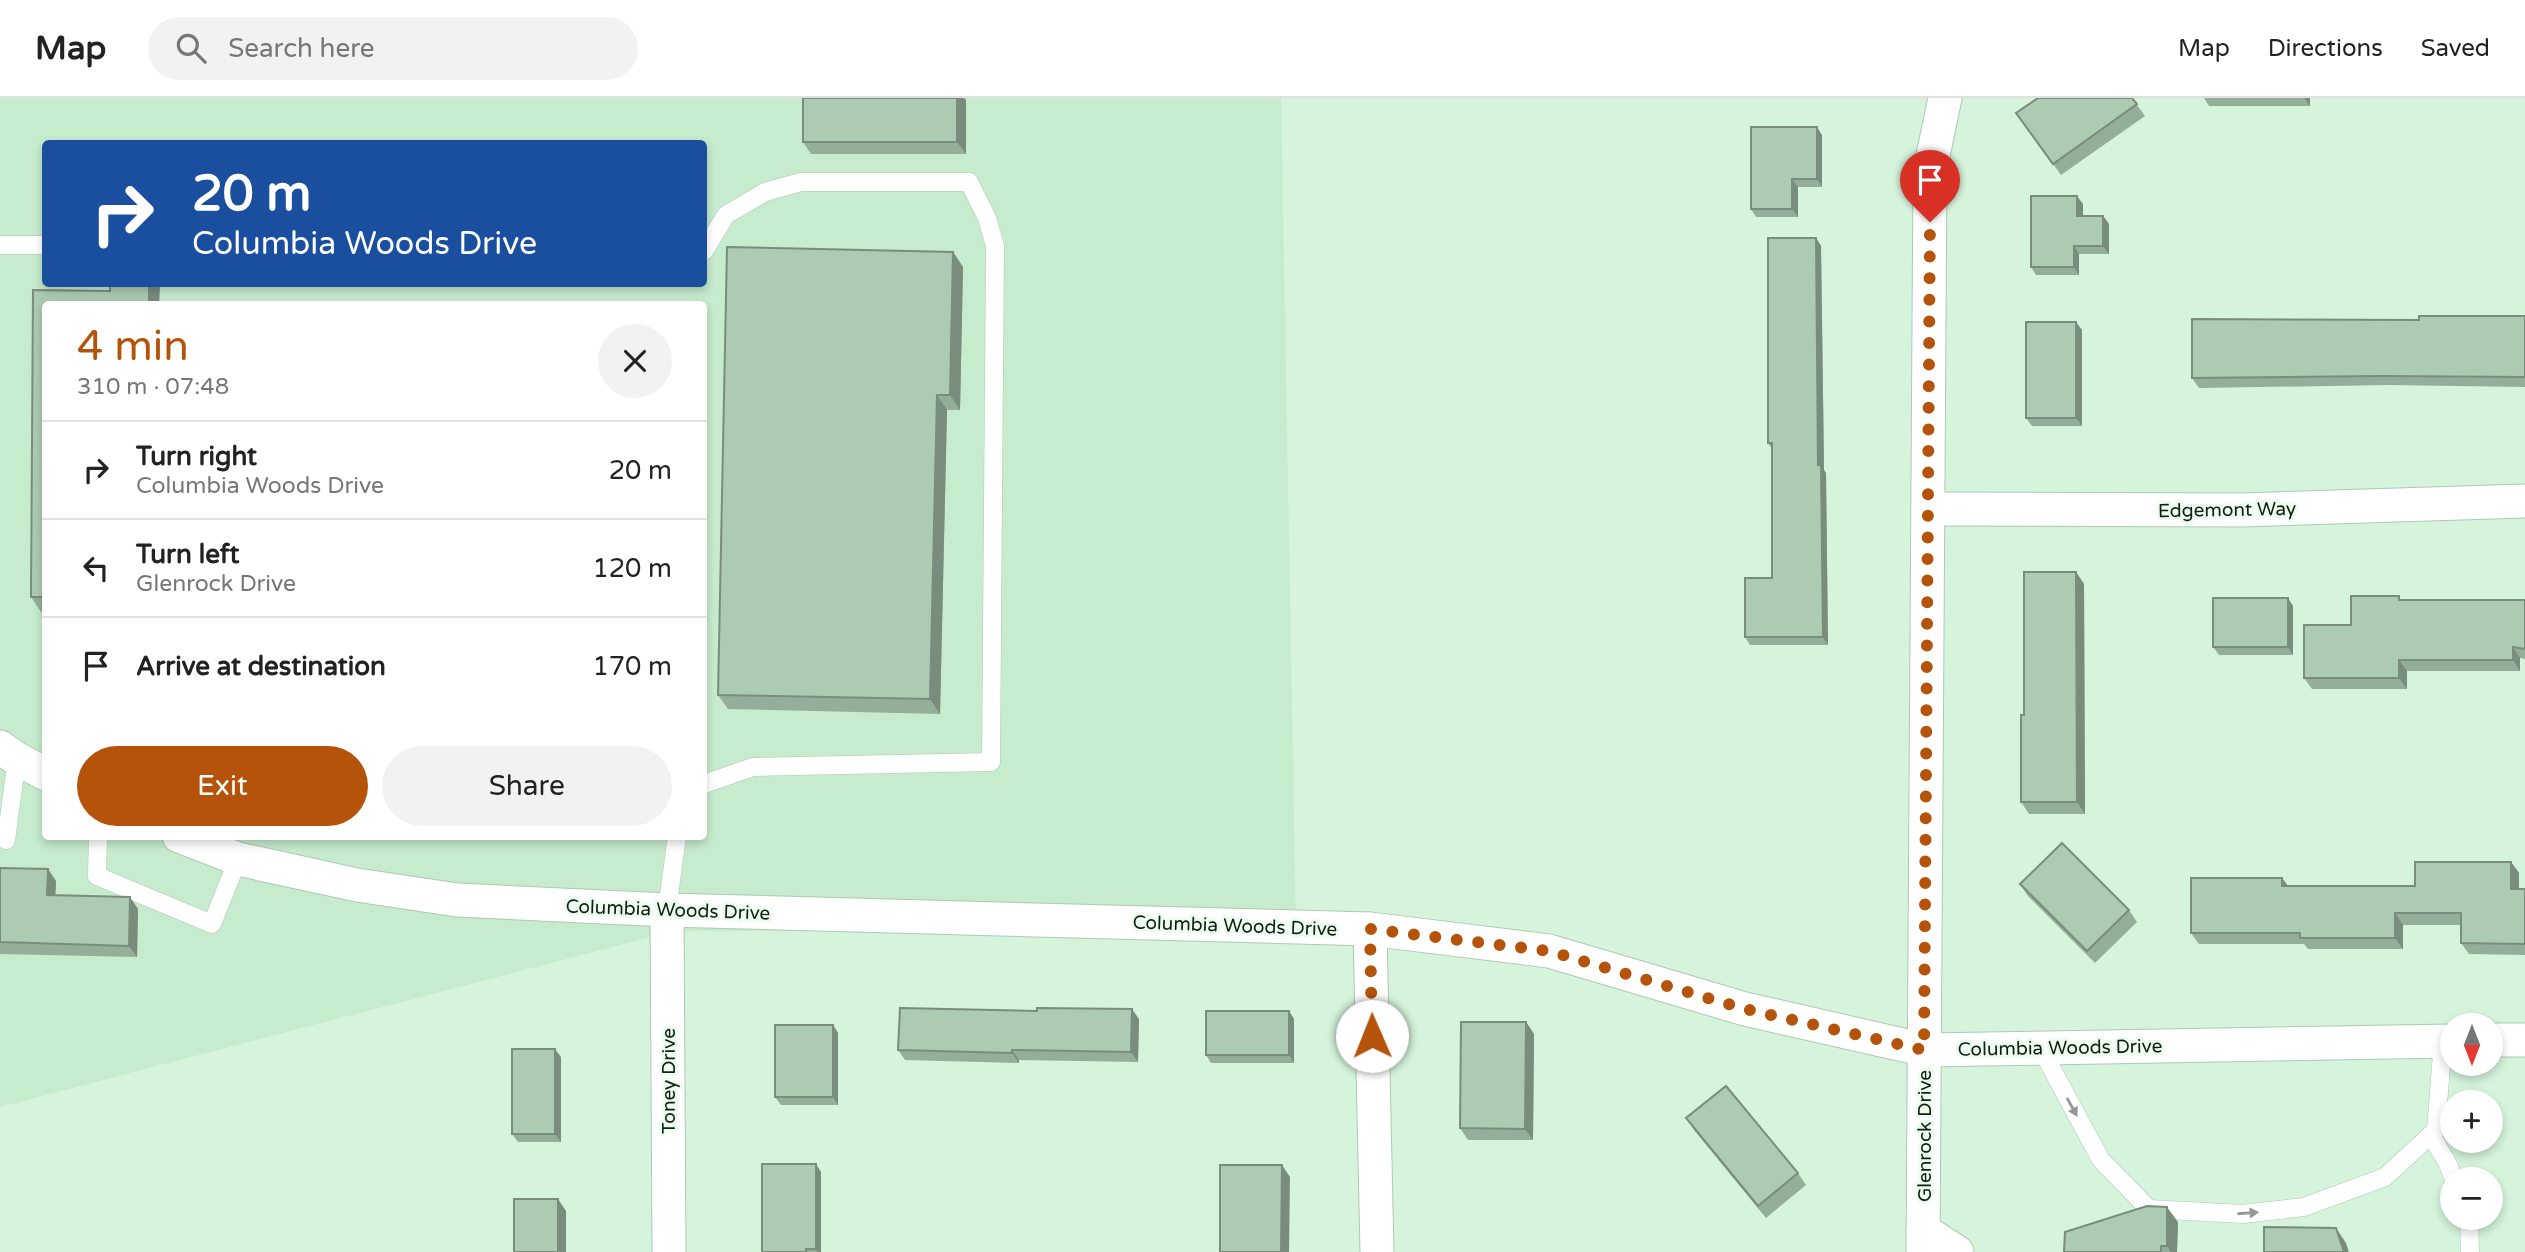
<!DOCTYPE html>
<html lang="en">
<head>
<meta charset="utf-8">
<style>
  :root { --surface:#fff; --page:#f2f2f2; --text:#222; --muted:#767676; --line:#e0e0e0; --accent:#b45309 }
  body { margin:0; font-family:"Varela Round",sans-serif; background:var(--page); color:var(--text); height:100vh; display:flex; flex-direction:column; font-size:26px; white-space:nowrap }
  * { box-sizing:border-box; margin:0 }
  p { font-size:23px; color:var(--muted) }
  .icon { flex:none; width:38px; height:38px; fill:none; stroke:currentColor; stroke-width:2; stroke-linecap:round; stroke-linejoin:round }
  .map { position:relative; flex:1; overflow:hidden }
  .side { position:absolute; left:42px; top:203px; width:665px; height:539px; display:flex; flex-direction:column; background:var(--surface); border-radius:7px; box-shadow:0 4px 10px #0003 }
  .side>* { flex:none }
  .banner { position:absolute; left:42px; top:42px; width:665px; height:147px; border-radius:7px; box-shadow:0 4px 10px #0003; background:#1a4fa0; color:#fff; overflow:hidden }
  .needle { width:46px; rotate:180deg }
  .buttons { position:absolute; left:2440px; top:915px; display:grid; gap:14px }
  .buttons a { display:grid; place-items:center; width:63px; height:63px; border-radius:50%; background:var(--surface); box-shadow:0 4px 10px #0003; font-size:35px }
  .pin { position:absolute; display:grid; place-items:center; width:60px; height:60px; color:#fff; margin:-72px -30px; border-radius:50% 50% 50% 0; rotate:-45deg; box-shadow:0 0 7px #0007 }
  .pin .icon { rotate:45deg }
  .me { position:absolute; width:77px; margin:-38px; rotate:359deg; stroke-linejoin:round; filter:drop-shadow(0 0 5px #0008) }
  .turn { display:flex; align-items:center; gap:24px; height:147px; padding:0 35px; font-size:32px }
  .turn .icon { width:91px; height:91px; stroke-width:2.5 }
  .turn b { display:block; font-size:49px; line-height:60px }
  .round { display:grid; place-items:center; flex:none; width:74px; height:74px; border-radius:37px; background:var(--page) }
  .overview { display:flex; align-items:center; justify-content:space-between; height:119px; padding:0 35px }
  h1 { font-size:42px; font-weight:600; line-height:52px; color:var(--accent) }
  .action { display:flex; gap:14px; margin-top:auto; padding:14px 35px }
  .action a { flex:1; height:80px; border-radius:42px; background:var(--accent); color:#fff; font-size:28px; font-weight:600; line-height:80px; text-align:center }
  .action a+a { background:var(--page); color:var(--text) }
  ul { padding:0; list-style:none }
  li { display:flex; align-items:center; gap:21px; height:98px; padding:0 35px; border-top:2px solid var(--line) }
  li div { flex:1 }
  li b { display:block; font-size:26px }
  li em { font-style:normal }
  header { display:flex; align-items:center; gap:42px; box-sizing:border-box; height:98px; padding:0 35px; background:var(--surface); border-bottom:2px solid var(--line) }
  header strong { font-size:33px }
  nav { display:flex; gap:38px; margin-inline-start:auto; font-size:24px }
  .search { width:490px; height:63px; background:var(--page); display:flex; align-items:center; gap:18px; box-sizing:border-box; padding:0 24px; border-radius:38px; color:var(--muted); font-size:26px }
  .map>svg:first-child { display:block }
</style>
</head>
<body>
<header>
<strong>Map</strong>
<div class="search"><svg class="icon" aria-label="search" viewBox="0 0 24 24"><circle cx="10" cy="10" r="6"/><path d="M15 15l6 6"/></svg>Search here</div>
<nav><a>Map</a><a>Directions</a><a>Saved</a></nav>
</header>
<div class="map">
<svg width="2525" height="1154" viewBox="0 0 2525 1154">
  <rect width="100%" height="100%" fill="#d5f4db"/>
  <path fill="#c6ebcd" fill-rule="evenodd" d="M0,0H1281L1296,833H673L0,1009ZM46,46H704V186H46ZM46,206H704V738H46Z"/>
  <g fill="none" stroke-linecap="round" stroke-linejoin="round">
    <g stroke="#adcab2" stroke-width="19">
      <g id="lane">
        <path d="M0,147H46"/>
        <path d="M704,153L726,117L765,94L801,84H969L987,120L995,148L991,664L753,669L704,686"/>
        <path d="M98,738L97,778L212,826L238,761"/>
        <path d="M6,742L17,661"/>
        <path d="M667,812L677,738"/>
        <path d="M2040,949L2101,1062L2149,1111L2243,1116L2304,1109L2385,1079L2436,1032L2443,943"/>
        <path d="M2431,1037L2448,1066L2454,1082"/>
        <path d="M2469,1120L2470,1154"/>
      </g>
    </g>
    <g stroke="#adcab2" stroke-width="35">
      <g id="street">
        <path d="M1928,411L2242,412L2525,403"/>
        <path d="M0,649L17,661L46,676"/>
        <path d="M179,738L238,761L357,787L457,802L667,812L1370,831L1549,853L1745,911L1925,952L2452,943"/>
        <path d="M667,812L669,1154"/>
        <path d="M1370,831L1377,1154"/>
        <path d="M2490,942H2525"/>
        <path d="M1923,1132L1957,1154"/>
        <path d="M1923,1154L1930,72L1945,0"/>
      </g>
    </g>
    <use href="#lane" stroke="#fff" stroke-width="18"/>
    <use href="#street" stroke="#fff" stroke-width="33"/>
  </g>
  <g fill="#95ae99">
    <path d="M2132,0L2145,18L2061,77L2016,15Z"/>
    <path d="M2204,0H2310V8H2209Z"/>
    <path d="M966,2V56H811L803,44Z"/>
    <path d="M1822,37V89H1798V119H1756L1751,111Z"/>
    <path d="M2083,106V118H2103L2109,126V156H2079V177H2036L2031,169Z"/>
    <path d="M1816,140L1821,148L1824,372L1826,375L1828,547H1750L1745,539L1772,480V351L1768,345Z"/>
    <path d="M953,154L963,169L960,312H947L940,616L728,611L718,597Z"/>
    <path d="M110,186H160L159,206H46V514H41L31,499L33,192L110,193Z"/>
    <path d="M2525,218V289L2389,287L2199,290L2192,280L2419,222Z"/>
    <path d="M2082,232V328H2032L2026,320Z"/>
    <path d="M2076,474L2084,486L2085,716H2029L2021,704L2024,617Z"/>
    <path d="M2402,502H2525V561L2520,560V573H2407V591H2312L2304,580L2351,527Z"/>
    <path d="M2293,508V557H2219L2213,549Z"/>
    <path d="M2511,764L2519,775V791H2525V857L2469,856L2461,845V827H2403V851H2308L2304,846H2199L2191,835L2282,780L2288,788H2415Z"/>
    <path d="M0,770L56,783L55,797L138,811L137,859L0,856Z"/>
    <path d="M2020,786L2129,812L2137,824L2095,865L2028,798Z"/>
    <path d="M1289,913L1294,921V965H1211L1206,957Z"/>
    <path d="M1139,921L1138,964L1019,962V965L905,962L898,952Z"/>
    <path d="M1526,924L1534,936L1533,1042H1468L1460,1030Z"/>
    <path d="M833,927L838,935V1007H781L775,999Z"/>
    <path d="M561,959V1044H518L512,1036Z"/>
    <path d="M1686,1020L1798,1075L1806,1087L1766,1120L1694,1032Z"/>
    <path d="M821,1074V1154H762Z"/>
    <path d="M2178,1124L2177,1154H2064Z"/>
  </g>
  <g fill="#798d7d">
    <path d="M957,0H964L966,2V56L957,44Z"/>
    <path d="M2304,0H2310V8Z"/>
    <path d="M1817,29L1822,37V89L1817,81Z"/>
    <path d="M1792,81L1798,89V119L1792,111Z"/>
    <path d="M2077,98L2083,106V126L2077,118Z"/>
    <path d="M2103,118L2109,126V156L2103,148Z"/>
    <path d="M1816,140L1821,148L1824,372L1826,375L1828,547L1823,539L1818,367Z"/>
    <path d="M2074,148L2079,156V177L2074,169Z"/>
    <path d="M953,154L963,169L960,312L950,297Z"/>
    <path d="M149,186H160L159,206H149Z"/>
    <path d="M2076,224L2082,232V328L2076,320Z"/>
    <path d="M937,297L947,312L940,616L930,601Z"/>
    <path d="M2076,474L2084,486L2085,716L2077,704Z"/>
    <path d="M2288,500L2293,508V557L2288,549Z"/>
    <path d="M2513,549L2520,560V573L2513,562Z"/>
    <path d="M2399,562L2407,573V591L2399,580Z"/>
    <path d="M2511,764L2519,775V802L2511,791Z"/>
    <path d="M48,771L56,783L55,808L47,797Z"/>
    <path d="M2282,780L2290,791L2282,788Z"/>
    <path d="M130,799L138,811L137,859L129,848Z"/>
    <path d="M2395,815L2403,827V851L2395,840Z"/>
    <path d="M1132,911L1139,921L1138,964L1131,954Z"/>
    <path d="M1289,913L1294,921V965L1289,957Z"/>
    <path d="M1526,924L1534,936L1533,1042L1525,1031Z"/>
    <path d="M833,927L838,935V1007L833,999Z"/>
    <path d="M555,951L561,959V1044L555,1036Z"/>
    <path d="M1012,952L1019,962V965L1012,955Z"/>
    <path d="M816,1066L821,1074V1154H818L816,1151Z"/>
    <path d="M1282,1067L1290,1079L1289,1154H1281Z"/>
    <path d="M558,1101L566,1113V1154H558Z"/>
    <path d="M2167,1109L2178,1124L2177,1154H2171L2167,1148Z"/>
    <path d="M2336,1130L2346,1145L2349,1154H2344Z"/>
  </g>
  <g fill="#adcab2" stroke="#798d7d" stroke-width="2">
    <rect x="803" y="0" width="154" height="44"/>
    <path d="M2038,0H2132L2137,6L2053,66L2016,15Z"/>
    <path d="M1751,29H1817V81H1792V111H1751Z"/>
    <path d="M2031,98H2077V118H2103V148H2074V169H2031Z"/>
    <path d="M1768,140H1816L1818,367H1821L1823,539H1745V480H1772V345H1768Z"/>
    <path d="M727,149L953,154L950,297H937L930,601L718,597Z"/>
    <path d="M110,186H149V206H46V499H31L33,192L110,193Z"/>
    <path d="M2419,218H2525V279L2382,278L2192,280V221L2419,222Z"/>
    <rect x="2026" y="224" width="50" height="96"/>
    <path d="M2024,474H2076L2077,704H2021V617H2024Z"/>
    <path d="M2351,498H2399V502H2525V551L2513,549V562H2399V580H2304V527H2351Z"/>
    <rect x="2213" y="500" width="75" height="49"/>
    <path d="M2062,745L2129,812L2087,853L2020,786Z"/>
    <path d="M2415,764H2511V791H2525V846L2461,845V815H2395V840H2300V835H2191V780H2282V788H2415Z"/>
    <path d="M0,770L48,771L47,797L130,799L129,848L0,844Z"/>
    <path d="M900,910L1037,913V910L1132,911L1131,954L1012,952V955L898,952Z"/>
    <rect x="1206" y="913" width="83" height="44"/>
    <path d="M1461,924H1526L1525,1031L1460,1030Z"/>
    <rect x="775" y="927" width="58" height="72"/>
    <rect x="512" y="951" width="43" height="85"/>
    <path d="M1726,988L1798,1075L1758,1108L1686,1020Z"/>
    <path d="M762,1066H816V1151H806V1154H762Z"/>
    <path d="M1220,1067H1282L1281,1154H1220Z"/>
    <rect x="514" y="1101" width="44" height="53"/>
    <path d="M2147,1108L2167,1109V1148H2161V1154H2064L2065,1134Z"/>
    <path d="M2264,1129L2336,1130L2344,1154H2264Z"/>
  </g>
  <defs><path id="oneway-solid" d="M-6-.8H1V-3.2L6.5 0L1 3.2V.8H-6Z" transform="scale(1.75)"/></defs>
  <g fill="#949995">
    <use href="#oneway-solid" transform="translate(2072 1009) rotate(61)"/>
    <use href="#oneway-solid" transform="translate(2248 1115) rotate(-4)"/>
  </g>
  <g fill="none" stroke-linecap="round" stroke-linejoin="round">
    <path stroke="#b45309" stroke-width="12" stroke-dasharray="0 21.6" d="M1372,938L1370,831L1549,853L1745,911L1924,952L1930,124"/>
  </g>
  <g text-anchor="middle" stroke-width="6" stroke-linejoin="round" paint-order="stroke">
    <g font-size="19" fill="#121d14" stroke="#ebfdee">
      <text transform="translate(2227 411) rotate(-1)" y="7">Edgemont Way</text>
      <text transform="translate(668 811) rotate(2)" y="7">Columbia Woods Drive</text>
      <text transform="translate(1235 827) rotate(2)" y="7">Columbia Woods Drive</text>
      <text transform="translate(2060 949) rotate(-1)" y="7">Columbia Woods Drive</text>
      <text transform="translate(668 983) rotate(-90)" y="7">Toney Drive</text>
      <text transform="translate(1924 1038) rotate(-90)" y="7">Glenrock Drive</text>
    </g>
  </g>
</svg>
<div class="buttons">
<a><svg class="needle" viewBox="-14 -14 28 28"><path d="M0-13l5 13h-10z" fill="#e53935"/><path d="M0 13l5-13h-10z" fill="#767676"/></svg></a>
<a>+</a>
<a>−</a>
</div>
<div class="pin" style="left:1930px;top:124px;background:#d93025"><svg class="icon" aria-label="arrive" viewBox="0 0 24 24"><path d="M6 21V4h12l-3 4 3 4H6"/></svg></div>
<svg class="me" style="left:1372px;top:938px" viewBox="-20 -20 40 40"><circle r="19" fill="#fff"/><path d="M0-13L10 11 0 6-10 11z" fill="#b45309"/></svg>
<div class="banner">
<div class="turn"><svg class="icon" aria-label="right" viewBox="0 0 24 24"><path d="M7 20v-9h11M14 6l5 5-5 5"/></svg><div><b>20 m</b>Columbia Woods Drive</div></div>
</div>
<section class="side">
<div class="overview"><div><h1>4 min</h1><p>310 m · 07:48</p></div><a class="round"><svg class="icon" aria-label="close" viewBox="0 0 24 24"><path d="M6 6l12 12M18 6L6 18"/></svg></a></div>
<ul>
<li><svg class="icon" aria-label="right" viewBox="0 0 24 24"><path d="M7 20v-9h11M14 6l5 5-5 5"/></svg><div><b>Turn right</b><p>Columbia Woods Drive</p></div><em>20 m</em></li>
<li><svg class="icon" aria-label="left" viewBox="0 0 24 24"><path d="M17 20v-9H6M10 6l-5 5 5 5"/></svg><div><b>Turn left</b><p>Glenrock Drive</p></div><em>120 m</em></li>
<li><svg class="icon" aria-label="arrive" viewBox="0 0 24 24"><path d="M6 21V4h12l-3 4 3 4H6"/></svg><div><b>Arrive at destination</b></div><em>170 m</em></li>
</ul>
<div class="action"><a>Exit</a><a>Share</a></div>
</section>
</div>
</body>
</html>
